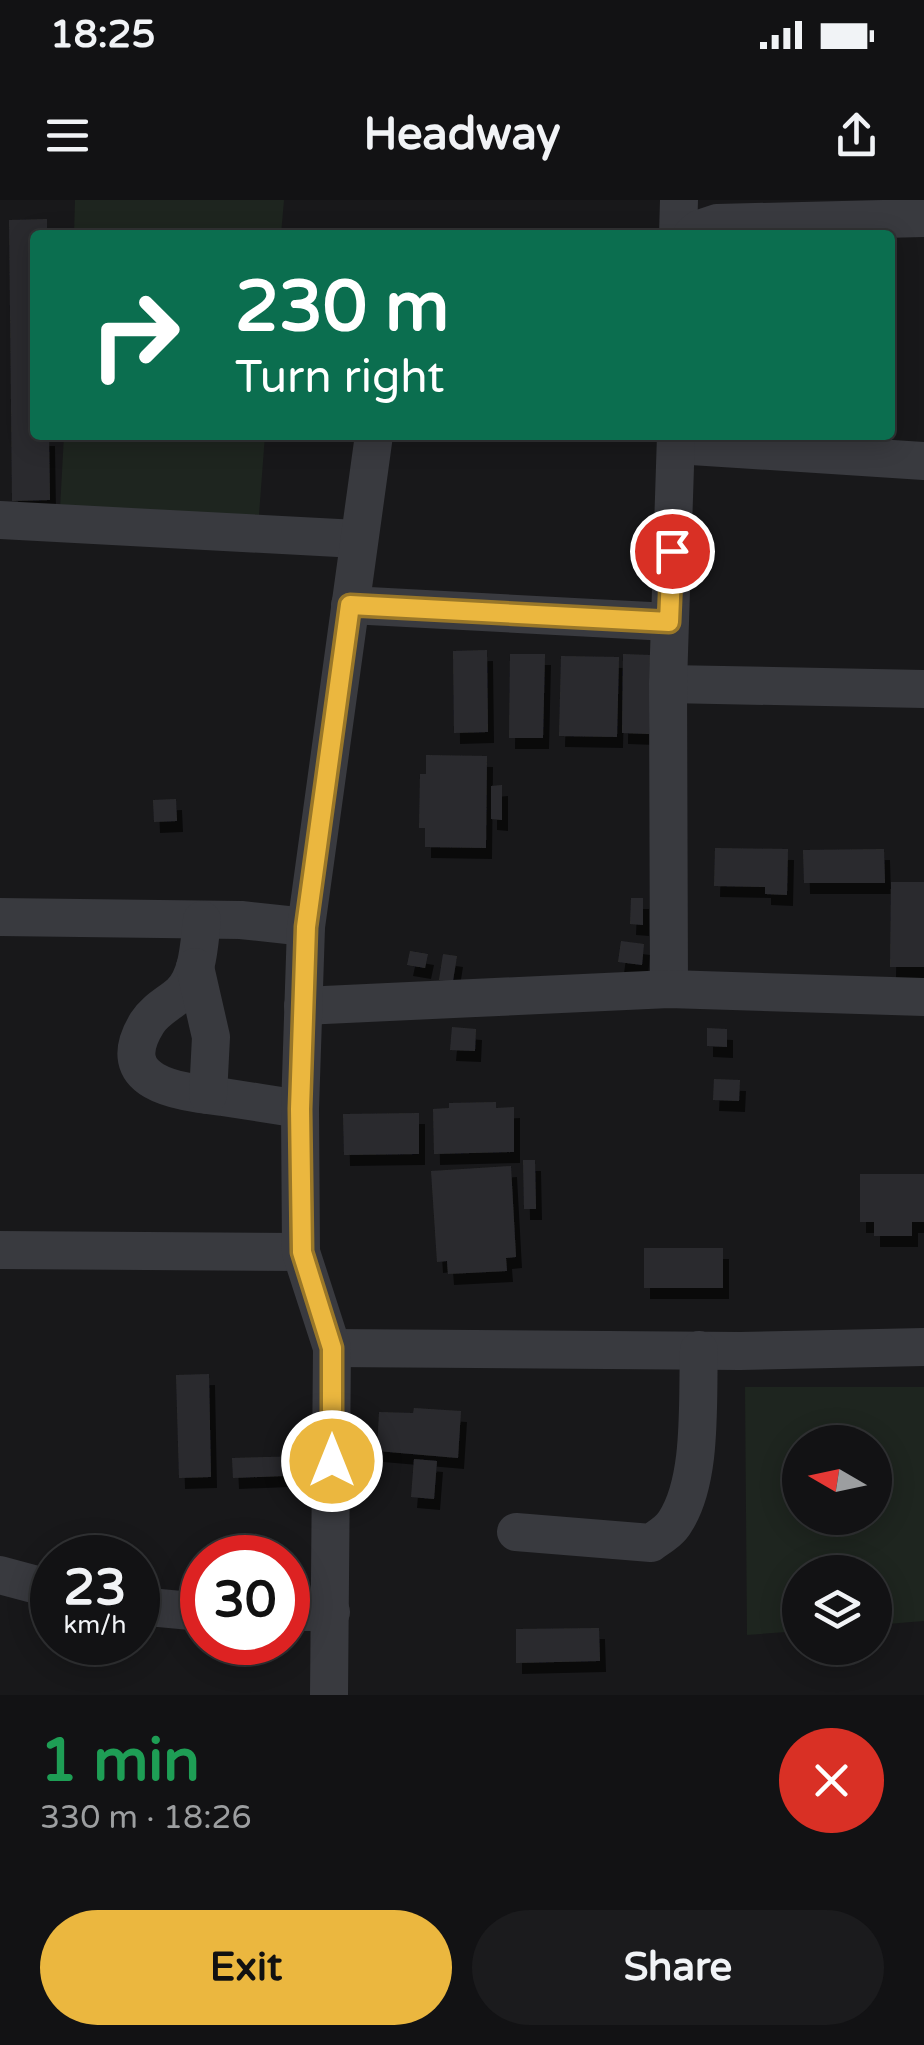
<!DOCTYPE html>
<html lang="en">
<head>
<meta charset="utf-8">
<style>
  :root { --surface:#121214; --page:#1b1b1d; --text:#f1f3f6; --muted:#9c9ea0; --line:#313234; --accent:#ebb73f }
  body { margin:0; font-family:"Varela Round",sans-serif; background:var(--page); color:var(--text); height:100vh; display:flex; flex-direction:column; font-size:38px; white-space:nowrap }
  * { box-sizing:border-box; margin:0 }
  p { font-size:32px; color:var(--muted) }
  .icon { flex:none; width:55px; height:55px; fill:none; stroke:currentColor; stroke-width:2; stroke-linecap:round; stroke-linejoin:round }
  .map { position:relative; height:1495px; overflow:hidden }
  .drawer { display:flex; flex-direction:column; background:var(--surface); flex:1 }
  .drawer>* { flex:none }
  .top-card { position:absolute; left:30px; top:30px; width:865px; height:210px; border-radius:10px; box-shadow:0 5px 25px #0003,0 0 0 2px var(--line); background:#0b6e4f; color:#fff; overflow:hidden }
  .needle { width:65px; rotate:279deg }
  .buttons { position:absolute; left:782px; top:1225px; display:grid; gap:20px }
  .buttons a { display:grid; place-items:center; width:110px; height:110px; border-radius:50%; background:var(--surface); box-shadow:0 5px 25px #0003,0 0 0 2px var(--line); font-size:50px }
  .speed { position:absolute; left:30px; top:1335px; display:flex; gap:20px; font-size:50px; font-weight:700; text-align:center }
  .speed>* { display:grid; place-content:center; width:130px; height:130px; border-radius:50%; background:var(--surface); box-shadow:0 5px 25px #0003,0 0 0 2px var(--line); line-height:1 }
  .speed small { font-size:25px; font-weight:400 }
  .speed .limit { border:15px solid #d22; background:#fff; color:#111 }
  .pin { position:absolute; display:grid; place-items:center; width:85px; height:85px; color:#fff; margin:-42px; border:5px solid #fff; border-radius:50%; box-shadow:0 2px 10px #0007 }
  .me { position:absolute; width:110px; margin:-55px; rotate:0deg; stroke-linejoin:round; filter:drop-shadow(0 0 8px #0008) }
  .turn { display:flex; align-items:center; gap:35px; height:210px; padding:0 40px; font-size:45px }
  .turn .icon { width:130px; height:130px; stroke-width:2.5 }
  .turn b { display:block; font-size:70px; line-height:85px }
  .round { display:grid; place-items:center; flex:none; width:105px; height:105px; border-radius:52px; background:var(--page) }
  .headline { display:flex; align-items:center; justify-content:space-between; height:170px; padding:0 40px }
  h1 { font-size:60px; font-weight:700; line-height:75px; color:#1e9e55 }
  .cta { display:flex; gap:20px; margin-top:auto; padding:20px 40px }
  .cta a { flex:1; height:115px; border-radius:60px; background:var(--accent); color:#111; font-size:40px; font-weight:700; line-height:115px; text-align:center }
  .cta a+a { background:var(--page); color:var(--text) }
  .status { display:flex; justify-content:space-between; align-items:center; height:70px; padding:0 50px; background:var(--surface); direction:ltr }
  .status svg { height:28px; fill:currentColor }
  header { display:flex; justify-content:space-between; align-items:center; height:130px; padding:0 40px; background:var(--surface); font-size:45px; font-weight:700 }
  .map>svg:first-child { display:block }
</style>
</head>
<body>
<div class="status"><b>18:25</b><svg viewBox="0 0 49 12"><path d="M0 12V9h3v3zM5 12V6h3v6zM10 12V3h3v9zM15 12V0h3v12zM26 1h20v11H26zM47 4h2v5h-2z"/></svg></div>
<header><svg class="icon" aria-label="menu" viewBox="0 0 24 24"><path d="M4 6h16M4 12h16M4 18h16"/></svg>Headway<svg class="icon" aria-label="share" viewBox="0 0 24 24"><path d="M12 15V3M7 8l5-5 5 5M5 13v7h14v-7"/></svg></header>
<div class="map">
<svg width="924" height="1495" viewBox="0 0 924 1495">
  <defs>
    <filter id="shadow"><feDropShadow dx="6" dy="11" stdDeviation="0" flood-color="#0009"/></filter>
  </defs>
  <rect width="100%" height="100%" fill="#18181a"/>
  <g fill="#1e251f" fill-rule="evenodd">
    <path d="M75,0H284L281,35H74Z"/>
    <path d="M64,235H265L259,315L60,309Z"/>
    <path d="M745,1187H924V1421L875,1425V1372H800V1431L747,1435ZM800,1242H875V1318H800Z"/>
  </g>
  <g fill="#2b2b2e" filter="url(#shadow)">
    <path d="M47,19V35H35V235H49L50,300L12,301L9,20Z"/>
    <path d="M487,450L488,532L454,533L453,451Z"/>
    <path d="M510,454H545L543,538H509Z"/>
    <path d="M623,454L650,455L649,534L622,533Z"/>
    <path d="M561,456L619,457L617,537L559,536Z"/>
    <path d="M426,555L487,556L486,648L425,647V628H419L420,574H426Z"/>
    <path d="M502,585V620L491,619V586Z"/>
    <path d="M176,599L177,621L154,622L153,600Z"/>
    <path d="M715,648L788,649L787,695L765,694V687L714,686Z"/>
    <path d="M884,649L885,683H804L803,650Z"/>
    <path d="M891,682H924V767H890Z"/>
    <path d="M631,698H643V725L630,724Z"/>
    <path d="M621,741L644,744L642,765L618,762Z"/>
    <path d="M410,751L428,754L425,768L407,765Z"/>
    <path d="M443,754L457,756L453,781L439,780Z"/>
    <path d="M452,827L476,829L475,851L450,850Z"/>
    <path d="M707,828L727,829V847L707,846Z"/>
    <path d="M714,879L740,880L739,901L713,900Z"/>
    <path d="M496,902V908L514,907V952L434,954L433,909L449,908V903Z"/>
    <path d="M419,913V954L344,955L343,914Z"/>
    <path d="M523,960H535L536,1009H524Z"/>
    <path d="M511,966L516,1057L506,1058L507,1071L448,1074L447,1061L437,1062L431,971Z"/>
    <path d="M860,974H924V1022H912V1036H874V1022H860Z"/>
    <rect x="644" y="1048" width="79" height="40"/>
    <path d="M209,1174L211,1277L179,1278L176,1175Z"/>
    <path d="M414,1208L461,1211L458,1258L377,1251L379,1212L413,1213Z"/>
    <path d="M308,1256L309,1275L233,1278L232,1258Z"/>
    <path d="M414,1259L437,1261L434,1299L411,1297Z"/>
    <path d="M599,1428L600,1461L516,1463V1429Z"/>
  </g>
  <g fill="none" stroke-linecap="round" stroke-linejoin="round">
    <g stroke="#393a3f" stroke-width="38">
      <path d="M678,35L679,0"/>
      <path d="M692,35L699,29L717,23L924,18"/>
      <path d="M676,245L924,261"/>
      <path d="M0,320L357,339"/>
      <path d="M350,405L669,422"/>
      <path d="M668,484L924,489"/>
      <path d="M0,717L241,720L306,727"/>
      <path d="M202,720C199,743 199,775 181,793C170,803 155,810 147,823C109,885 182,892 223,897C249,901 274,905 300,909"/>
      <path d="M195,767L211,837L208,895"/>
      <path d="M669,789L668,484L676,235"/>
      <path d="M303,806L669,789L924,797"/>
      <path d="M0,1050L301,1052"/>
      <path d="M332,1148L740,1151L924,1147"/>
      <path d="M516,1332L651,1343C659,1337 670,1331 675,1322C703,1279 697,1201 699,1150"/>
      <path d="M0,1375L52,1389"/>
      <path d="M138,1406L202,1412"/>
      <path d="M288,1412H331"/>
      <path d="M329,1495L332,1148L301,1052L300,909L306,727L374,235"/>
    </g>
  </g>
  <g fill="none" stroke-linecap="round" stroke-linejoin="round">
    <g stroke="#997729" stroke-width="25">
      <path id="route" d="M332,1261V1148L302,1052L300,909L306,727L350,405L669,422L672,351"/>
    </g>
    <use href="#route" stroke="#ebb73f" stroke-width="18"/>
  </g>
</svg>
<div class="buttons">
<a><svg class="needle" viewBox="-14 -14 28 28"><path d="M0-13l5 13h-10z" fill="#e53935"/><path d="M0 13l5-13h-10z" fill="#9c9ea0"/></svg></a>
<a><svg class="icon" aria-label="layers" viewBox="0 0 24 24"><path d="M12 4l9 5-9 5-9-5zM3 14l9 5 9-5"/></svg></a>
</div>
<div class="speed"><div>23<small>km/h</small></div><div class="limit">30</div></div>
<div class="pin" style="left:672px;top:351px;background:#d93025"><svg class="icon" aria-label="arrive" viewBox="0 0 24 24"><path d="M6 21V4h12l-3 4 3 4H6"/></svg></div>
<svg class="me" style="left:332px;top:1261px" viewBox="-20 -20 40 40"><circle r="17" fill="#ebb73f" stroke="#fff" stroke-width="3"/><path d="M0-11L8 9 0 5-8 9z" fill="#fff"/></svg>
<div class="top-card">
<div class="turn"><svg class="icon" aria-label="right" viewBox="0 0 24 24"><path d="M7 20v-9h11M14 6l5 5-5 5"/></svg><div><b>230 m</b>Turn right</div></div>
</div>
</div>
<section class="drawer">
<div class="headline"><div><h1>1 min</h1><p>330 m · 18:26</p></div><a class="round" style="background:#d93025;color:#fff"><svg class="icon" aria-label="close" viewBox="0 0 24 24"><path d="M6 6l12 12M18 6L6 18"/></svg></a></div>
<div class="cta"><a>Exit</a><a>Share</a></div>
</section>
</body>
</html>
